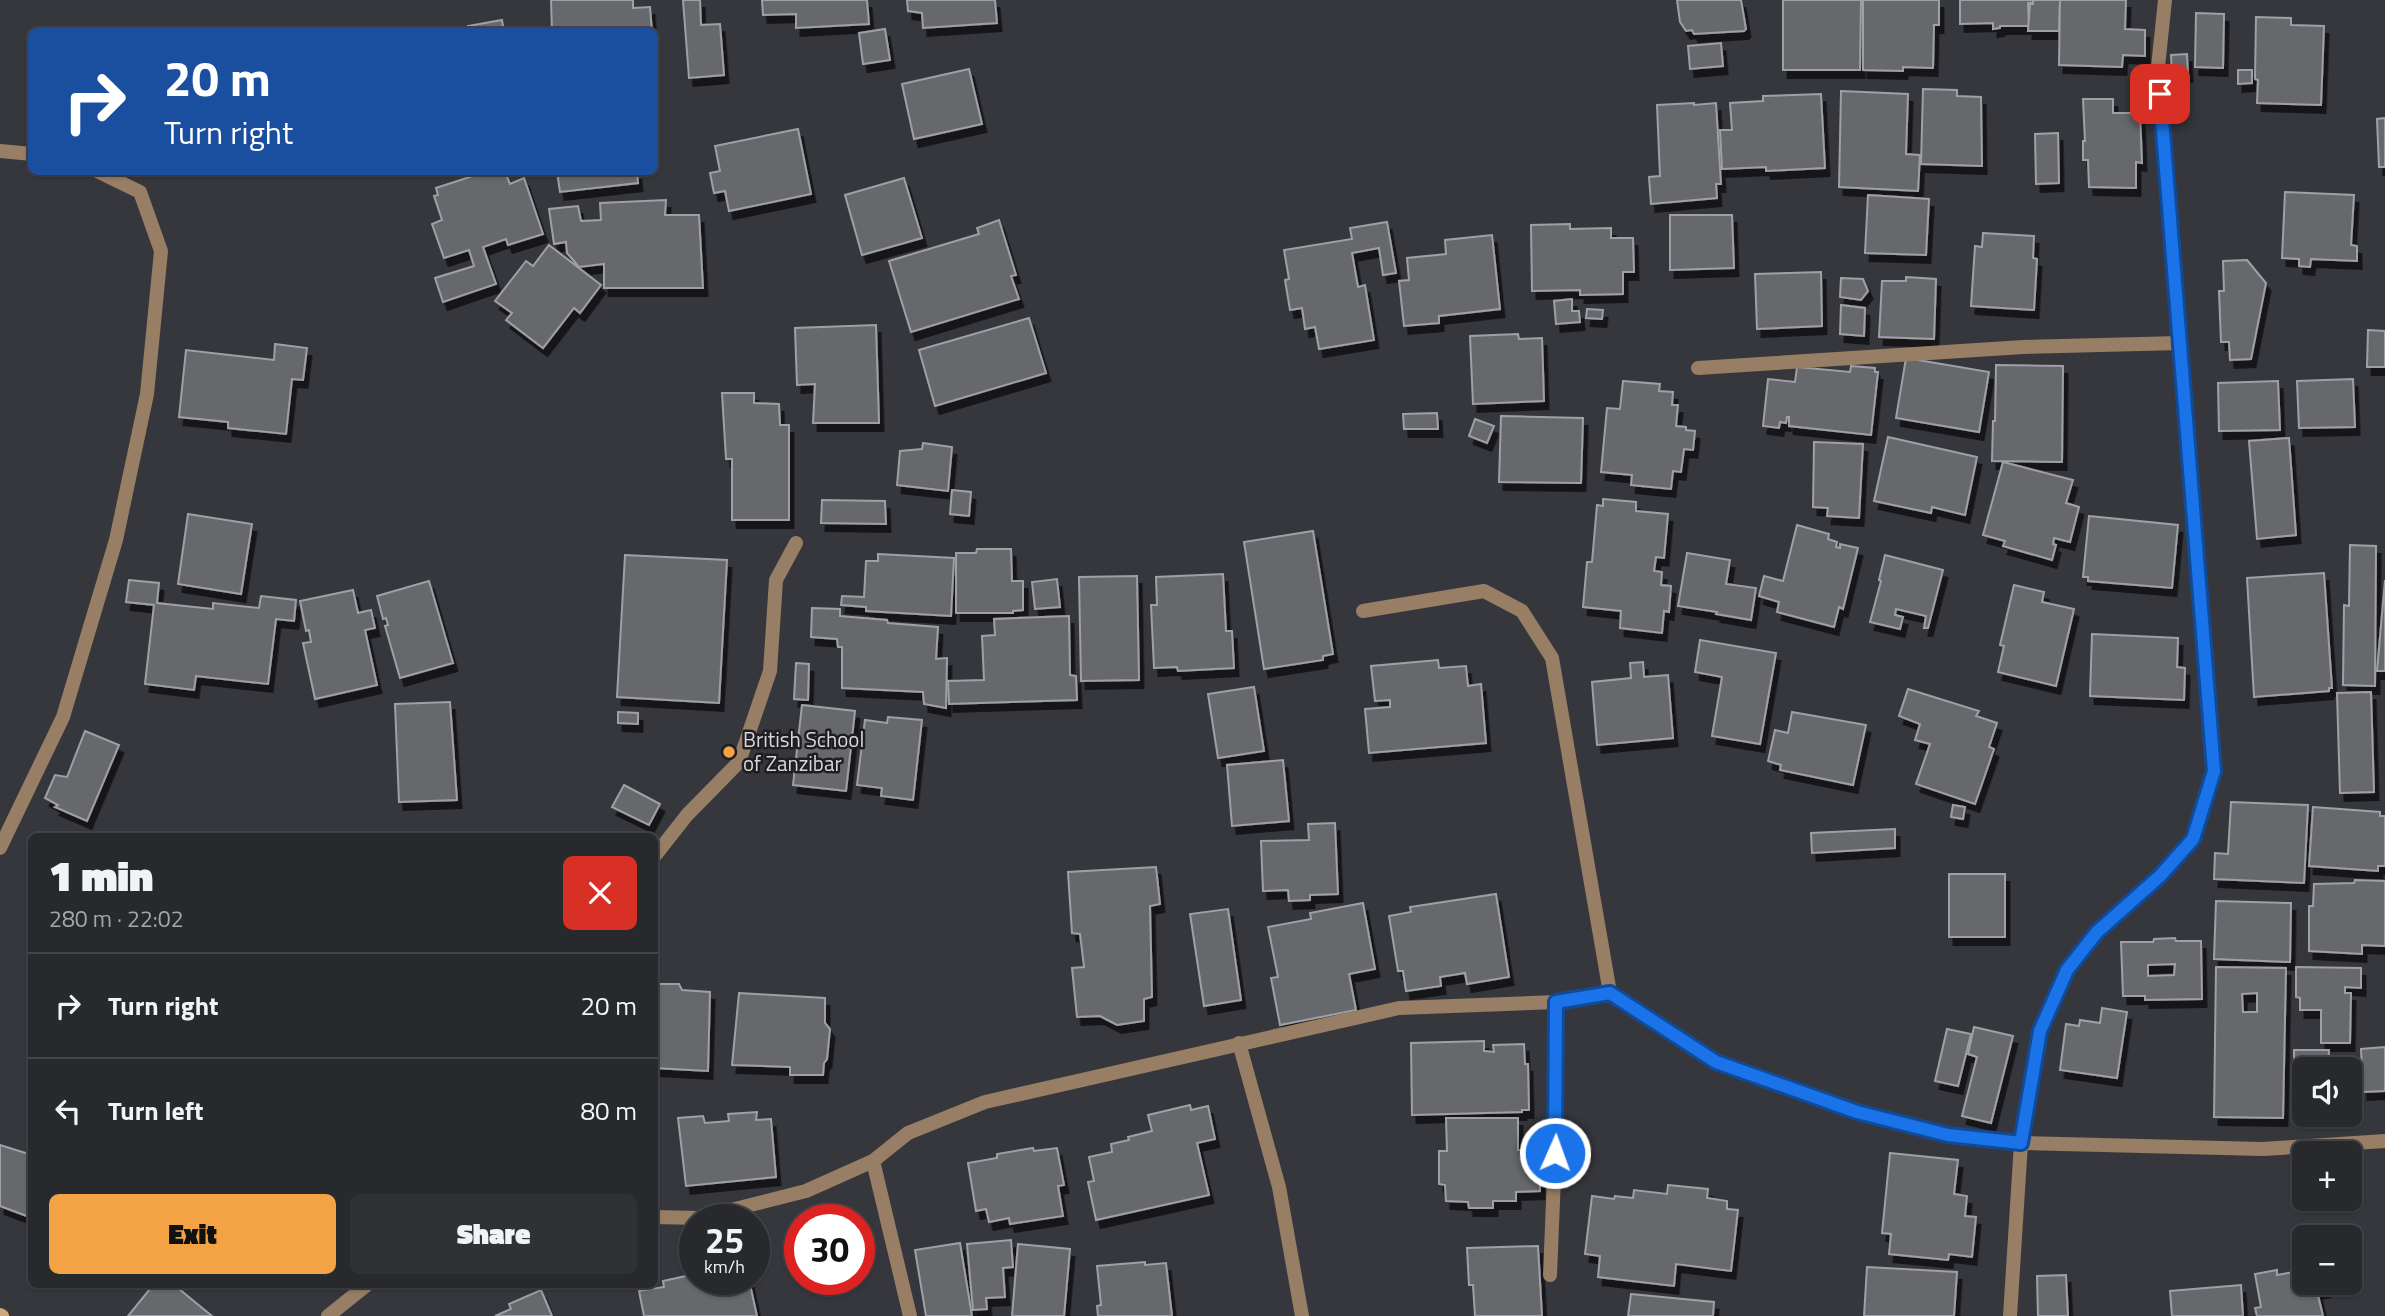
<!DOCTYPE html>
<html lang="en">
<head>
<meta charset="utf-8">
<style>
  :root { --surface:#28292d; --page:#303135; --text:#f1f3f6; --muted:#a5a6aa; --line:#444549; --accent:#f4a344 }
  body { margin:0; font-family:"Titillium Web",sans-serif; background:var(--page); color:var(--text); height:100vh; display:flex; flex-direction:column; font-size:26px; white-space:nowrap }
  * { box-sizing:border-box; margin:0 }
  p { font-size:23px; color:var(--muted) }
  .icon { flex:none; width:38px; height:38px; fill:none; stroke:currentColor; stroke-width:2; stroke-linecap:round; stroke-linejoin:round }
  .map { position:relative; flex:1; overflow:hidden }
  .drawer { position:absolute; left:28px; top:833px; width:630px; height:455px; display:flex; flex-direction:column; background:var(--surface); border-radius:10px; box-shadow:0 2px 5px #0004,0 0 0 2px var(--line) }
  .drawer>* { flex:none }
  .top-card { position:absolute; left:28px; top:28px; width:630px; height:147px; border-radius:10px; box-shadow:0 2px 5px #0004,0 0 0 2px var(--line); background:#1a4fa0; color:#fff; overflow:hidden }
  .controls { position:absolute; left:2292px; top:1057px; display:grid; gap:14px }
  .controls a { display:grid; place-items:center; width:70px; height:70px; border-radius:10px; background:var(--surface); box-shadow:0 2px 5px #0004,0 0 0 2px var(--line); font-size:35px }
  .speed { position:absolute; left:679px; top:1204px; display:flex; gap:14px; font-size:35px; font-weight:700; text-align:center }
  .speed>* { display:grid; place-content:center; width:91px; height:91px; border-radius:50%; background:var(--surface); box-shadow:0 2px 5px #0004,0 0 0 2px var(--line); line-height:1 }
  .speed small { font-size:18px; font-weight:400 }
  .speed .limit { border:10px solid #d22; background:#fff; color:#111 }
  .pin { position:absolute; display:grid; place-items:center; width:60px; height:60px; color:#fff; margin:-30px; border-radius:14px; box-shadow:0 4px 10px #0006 }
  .me { position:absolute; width:77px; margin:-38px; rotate:2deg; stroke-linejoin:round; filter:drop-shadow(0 0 5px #0008) }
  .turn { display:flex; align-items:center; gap:24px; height:147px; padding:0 21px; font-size:32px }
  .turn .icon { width:91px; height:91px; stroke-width:2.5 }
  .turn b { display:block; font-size:49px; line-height:60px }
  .round { display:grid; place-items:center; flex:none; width:74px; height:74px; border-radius:10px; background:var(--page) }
  .headline { display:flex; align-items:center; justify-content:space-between; height:119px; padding:0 21px }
  h1 { font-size:42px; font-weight:800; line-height:52px }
  .cta { display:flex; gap:14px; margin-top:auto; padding:14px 21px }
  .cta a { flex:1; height:80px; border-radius:10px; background:var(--accent); color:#111; font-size:28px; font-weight:800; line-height:80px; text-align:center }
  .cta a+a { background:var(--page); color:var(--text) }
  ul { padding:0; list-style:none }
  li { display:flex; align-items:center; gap:21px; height:105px; padding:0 21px; border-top:2px solid var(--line) }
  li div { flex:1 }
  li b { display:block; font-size:26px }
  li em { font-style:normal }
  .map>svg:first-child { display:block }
</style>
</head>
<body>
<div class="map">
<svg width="2385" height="1316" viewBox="0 0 2385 1316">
  <defs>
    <filter id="shadow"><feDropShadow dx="4.5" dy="8" stdDeviation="0" flood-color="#0009"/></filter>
  </defs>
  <rect width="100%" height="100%" fill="#36373c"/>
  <g fill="#66676c" stroke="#9fa0a6" stroke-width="2" fill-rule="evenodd" filter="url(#shadow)">
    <path d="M551,0H633V8L650,7L652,32H552Z"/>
    <path d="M683,0H700L701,25L720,24L724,75L689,78Z"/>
    <path d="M762,0H867L869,24L796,28V14L763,15Z"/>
    <path d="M907,0H995L997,23L923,28L922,13L908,11Z"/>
    <path d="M1677,0H1741L1746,29L1744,31L1694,34L1692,30L1686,31L1680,22Z"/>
    <path d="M1783,0H1861L1860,70H1783Z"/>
    <path d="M1863,0H1939V25H1934L1933,68L1903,67V71L1863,70Z"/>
    <path d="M1960,0H2033V3H2028L2029,26H2000V28L1993,29V23L1960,24Z"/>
    <path d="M2033,0H2060L2059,31H2028L2030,4H2033Z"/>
    <path d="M2060,0H2126L2125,29L2145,30V56L2123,55L2122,67L2059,65Z"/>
    <path d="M2196,13L2224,14L2223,68L2195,67Z"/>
    <path d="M2256,17L2291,18V25L2324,26L2321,105L2257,103L2258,80L2255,79Z"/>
    <path d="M502,20L504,32H469L468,26Z"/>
    <path d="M885,29L890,60L863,64L859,33Z"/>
    <path d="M1721,43L1723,66L1690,69L1688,46Z"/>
    <path d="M2187,54L2188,74L2172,75L2171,55Z"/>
    <path d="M969,69L982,124L914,139L902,84Z"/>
    <path d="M2238,70H2252V83L2238,84Z"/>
    <path d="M1923,89L1957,90V96L1981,97L1982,166L1921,164Z"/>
    <path d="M1841,91L1908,94L1906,154L1920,155L1918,191L1839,187Z"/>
    <path d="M1821,94L1825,168L1766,171V167L1722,169L1720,130H1732L1730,103L1763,101V96Z"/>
    <path d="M2083,99H2113V113H2140L2142,163L2136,162V188L2089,187L2088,160H2083V141H2085Z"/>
    <path d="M1694,103V105L1716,103L1721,184H1716L1717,198L1651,204L1649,177L1660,176L1657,105Z"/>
    <path d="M2385,118V167H2379L2377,119Z"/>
    <path d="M798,129L811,194L729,211L725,191L714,193L710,173L720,171L715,146Z"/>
    <path d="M2058,133L2059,183L2036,184L2035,134Z"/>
    <path d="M485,172H505L510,184L524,178L543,234L508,245L506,239L483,247L496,284L443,302L435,278L474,266L469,250L444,258L432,224L442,220L434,196L438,195L436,188Z"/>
    <path d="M557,172H637L638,183L560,192Z"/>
    <path d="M904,178L922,238L862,255L845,195Z"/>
    <path d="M2285,192L2354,195L2351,245L2357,246V261L2311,259L2310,267L2299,266V259L2282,258Z"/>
    <path d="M1868,195L1929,199L1926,255L1865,253Z"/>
    <path d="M666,200L665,215H699L703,288H604V264L579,267L567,253L566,242L554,244L549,209L578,206L581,221L601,220L600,203Z"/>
    <path d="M1670,215H1732L1734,268L1670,270Z"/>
    <path d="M999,220L1016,275L1011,276L1019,299L911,332L889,261L979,234L977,228Z"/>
    <path d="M1387,222L1396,273L1383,275L1379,248L1352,253L1358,287L1365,285L1374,340L1319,349L1315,327L1305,329L1302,308L1290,310L1285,280L1289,279L1284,250L1352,239L1350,228Z"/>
    <path d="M1570,224V229L1611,228V238H1633L1634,272H1623V294L1580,295V290L1532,291L1531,225Z"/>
    <path d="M1983,233L2034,236L2033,258L2037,259L2034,310L1971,306L1975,246L1982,247Z"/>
    <path d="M1492,235L1500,309L1439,316V323L1404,326L1399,281L1409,280L1407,258L1446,254L1445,240Z"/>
    <path d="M549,245L601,285L580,313L574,308L543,348L506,320L512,313L495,301L526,261L533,266Z"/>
    <path d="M2247,260L2266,283L2251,359L2230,360L2229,342H2221L2219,291H2224L2223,261Z"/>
    <path d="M1821,272L1822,326L1757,329L1755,274Z"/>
    <path d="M1906,277L1936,279L1934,339L1879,337L1882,281H1906Z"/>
    <path d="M1841,278L1863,279L1868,291L1861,300L1840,297Z"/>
    <path d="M1572,299V311H1579L1580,322L1556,324L1554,301Z"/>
    <path d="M1841,305L1865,308L1864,336L1840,334Z"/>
    <path d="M1587,309L1603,310L1602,319L1586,318Z"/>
    <path d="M1029,318L1046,373L935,406L919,350Z"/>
    <path d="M876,325L879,423H813L815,384L797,385L795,328Z"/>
    <path d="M2368,330L2385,331V367H2367Z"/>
    <path d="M1518,334L1519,339L1542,338L1544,401L1473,404L1470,336Z"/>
    <path d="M275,344L307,348L303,380L292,379L286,434L228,428V422L179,417L186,350L274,360Z"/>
    <path d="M1906,358L1989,372L1979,432L1896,418Z"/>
    <path d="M1996,365L2063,366L2062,462L1992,461L1993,421H1995Z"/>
    <path d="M1851,366L1875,368V372H1878L1871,435L1789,426V417H1787L1786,423L1780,422L1779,428L1763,426L1768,379L1795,382L1797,367L1850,372Z"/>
    <path d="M2353,379L2355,427L2299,428L2297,381Z"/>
    <path d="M1623,381L1660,384L1659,391L1673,392L1672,405H1678L1676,426L1686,427V430L1695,431L1693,450L1684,449L1681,472L1673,471L1671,489L1631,485L1632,475L1601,472L1607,408L1620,409Z"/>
    <path d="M2278,381L2280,430L2219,431L2218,383Z"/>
    <path d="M722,393H754V403L779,404L780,425H789V520H732V459H726Z"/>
    <path d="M1437,413L1438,429H1404L1403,414Z"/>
    <path d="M1501,416L1583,418L1581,483L1499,482Z"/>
    <path d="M1475,419L1494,426L1487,443L1469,436Z"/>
    <path d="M1888,437L1977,457L1965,515L1932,507L1931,513L1874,501Z"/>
    <path d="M2289,438L2296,535L2257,539L2249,441Z"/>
    <path d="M1814,442L1863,444L1859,518L1827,516L1828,508L1813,507Z"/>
    <path d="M923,443L952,447L948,491L897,485L900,451L922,449Z"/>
    <path d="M2003,462L2073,480L2066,503L2079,507L2070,542L2054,538L2053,544L2056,545L2052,560L2003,546L2005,541L1983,535Z"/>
    <path d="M952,490L971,492L969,516L950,514Z"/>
    <path d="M1603,499L1636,502V511L1668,514L1664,558L1656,557L1654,571L1662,572L1661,585L1671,586L1669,612L1664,611L1662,633L1620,628L1621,611L1583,607L1587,562H1592L1597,505L1603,506Z"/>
    <path d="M822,500L885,501L886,524L821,523Z"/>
    <path d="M188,514L252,524L241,594L178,584Z"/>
    <path d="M2089,516L2178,525L2172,588L2088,581V577H2083Z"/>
    <path d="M1797,525L1829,534L1828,539L1837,542L1836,547L1840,548V544L1858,548L1843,609L1839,607L1834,627L1777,612L1779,602L1759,596L1764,576L1783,581Z"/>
    <path d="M1313,531L1333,654L1323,656V660L1264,669L1244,542Z"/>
    <path d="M2350,545L2376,546L2375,686L2343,685L2344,605L2349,606Z"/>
    <path d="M977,549H1011L1012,581H1023V610L1013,611V613H956V553H976Z"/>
    <path d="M1687,553L1730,560L1726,584L1756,588L1751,620L1716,614L1717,612L1678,606Z"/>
    <path d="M878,554L954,558L951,616L866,611V607L841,605L842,596L864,597L866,561H878Z"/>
    <path d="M625,555L727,560L719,703L617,697Z"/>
    <path d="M1885,555L1943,570L1928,628H1924L1926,616L1896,609L1895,615L1903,617L1900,629L1870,622L1881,581L1879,580Z"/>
    <path d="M2324,573L2332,688H2329V691L2254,697L2247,578Z"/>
    <path d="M1223,574L1226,631H1232L1234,668L1178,671L1177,667L1154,668L1151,605H1157L1156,577Z"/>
    <path d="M1137,576L1139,680L1081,681L1079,577Z"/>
    <path d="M1057,579L1060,607L1035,609L1032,582Z"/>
    <path d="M129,580L159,583L157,603L213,609V603L259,608L261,596L296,600L294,621L276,619L268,684L196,676L194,690L145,684L154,605L126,602Z"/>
    <path d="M2385,580V671H2377Z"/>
    <path d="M429,581L453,663L400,678L385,626L388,625L386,618L383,619L377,596Z"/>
    <path d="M2014,585L2044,592L2042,602L2074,609L2056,686L1998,672L2004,646L2000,645Z"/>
    <path d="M353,590L358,613L371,610L375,628L365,630L377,685L315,699L303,643L311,642L309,630L306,631L300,601Z"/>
    <path d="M812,608L840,609V616L887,620L888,623L938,627L936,659L947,658L946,708L924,704L923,692L842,688V647H838L837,639L811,637Z"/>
    <path d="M1069,616L1070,675L1076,676L1077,700L949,704L948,681L984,680L982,636L995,635L994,619Z"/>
    <path d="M2092,634L2178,638L2177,667L2185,668L2184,700L2090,696Z"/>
    <path d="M1700,640L1776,653L1760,744L1712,736L1722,677L1695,672Z"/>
    <path d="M1438,660L1439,668L1466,666L1468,686L1481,684L1486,743L1369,753L1365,709L1390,707V700L1375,701L1371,666Z"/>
    <path d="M1643,662L1644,677L1668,675L1673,738L1597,745L1592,682L1631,678L1630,663Z"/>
    <path d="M796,663L809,664L808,700L794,699Z"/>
    <path d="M1254,687L1264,751L1218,758L1208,694Z"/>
    <path d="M1908,689L1979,711L1976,716L1997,723L1989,747L1994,749L1975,804L1916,784L1930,744L1915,740L1920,724L1899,716Z"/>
    <path d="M2371,692L2374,792L2340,793L2337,693Z"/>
    <path d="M450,702L457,800L399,802L395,704Z"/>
    <path d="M802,705L855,711L846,791L793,785Z"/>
    <path d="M618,712L638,713V724L618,723Z"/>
    <path d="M1792,712L1866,725L1853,785L1780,770L1781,765L1768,761L1775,730L1788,733Z"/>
    <path d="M888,717L922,720L913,800L881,796L882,788L857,785L865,720L887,723Z"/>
    <path d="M85,731L119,745L87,821L55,807L58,805L45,798L55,775L67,777Z"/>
    <path d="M1283,760L1289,821L1232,826L1227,765Z"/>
    <path d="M624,785L660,804L649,825L612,807Z"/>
    <path d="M2231,802L2308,805L2304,883L2214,879L2215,853L2228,854Z"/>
    <path d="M1953,805L1965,807L1963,819L1951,817Z"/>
    <path d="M2313,807L2380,812V816H2385V866H2378V871L2309,866Z"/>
    <path d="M1335,823L1338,894L1310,895V900L1289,901L1288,890L1263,891L1261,841L1309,840L1308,824Z"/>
    <path d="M1895,829V848L1812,853L1811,833Z"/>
    <path d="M1156,867L1160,904L1150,906L1152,997L1144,999V1021L1117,1025L1100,1016L1077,1017L1072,968L1084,967L1080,934L1072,933L1068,872Z"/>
    <rect x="1949" y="874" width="56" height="63"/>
    <path d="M2355,880L2385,881V946L2362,945V954L2309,951V906H2313L2314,884L2354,883Z"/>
    <path d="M1496,894L1509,977L1467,984L1465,973L1440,977L1441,986L1406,991L1403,971H1398L1389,916L1411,912L1410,907Z"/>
    <path d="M2216,901L2291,903L2290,962L2214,959Z"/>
    <path d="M1363,903L1375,969L1349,974L1356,1010L1280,1025L1271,978L1278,977L1268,927L1311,919L1310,913Z"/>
    <path d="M1228,909L1241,1000L1204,1006L1190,914Z"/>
    <path d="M2175,938L2176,941H2201L2202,999L2145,1000V996H2123L2121,942H2153L2154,939ZM2175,964L2174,975L2148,976V965Z"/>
    <path d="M2216,967L2286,968L2283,1118L2214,1117ZM2257,993V1012H2243L2242,994Z"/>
    <path d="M2296,967L2361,968V988L2345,987V993H2351L2350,1043H2321V1010H2300V998L2296,997Z"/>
    <path d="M654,984H679L682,990L710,992L708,1071L654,1068Z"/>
    <path d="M739,993L825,998V1023L830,1029L827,1059L824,1063L823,1075H790V1067L732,1065Z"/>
    <path d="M2102,1008L2127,1012L2117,1078L2060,1070L2066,1024L2079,1026L2080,1020L2100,1023Z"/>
    <path d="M1974,1027L2013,1036L1991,1123L1962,1116L1977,1057L1968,1054Z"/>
    <path d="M1947,1029L1971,1034L1958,1086L1935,1081Z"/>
    <path d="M1484,1041V1051L1494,1052L1493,1045L1524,1044L1525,1064H1528L1529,1110H1522V1112L1412,1115L1411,1043Z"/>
    <path d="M2385,1047V1091L2363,1092L2361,1049Z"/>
    <path d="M2294,1050H2329L2328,1069H2305V1078H2294Z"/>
    <path d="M1190,1105L1191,1110L1208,1106L1215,1139L1197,1143L1209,1195L1096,1220L1088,1182L1094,1181L1089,1157L1112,1152L1111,1144L1129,1140L1128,1137L1152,1131L1148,1115Z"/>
    <path d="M757,1112L756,1120L771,1119L776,1177L686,1186L678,1118L703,1116L705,1123L729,1121L728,1114Z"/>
    <path d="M1446,1118H1518V1150H1540V1191L1516,1192V1201H1493V1208H1469L1468,1202L1446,1201L1445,1185L1439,1184V1151H1447Z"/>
    <path d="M0,1145L32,1155V1218L0,1206Z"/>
    <path d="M1033,1148L1034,1151L1057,1148L1064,1185L1058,1186L1063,1216L1010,1224L1009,1218L989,1222L986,1209L976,1211L968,1163L997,1158V1154Z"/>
    <path d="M1890,1153L1958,1160L1954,1194L1967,1196L1965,1216L1976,1217L1972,1257L1949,1254L1948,1260L1889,1254L1891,1234L1882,1233Z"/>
    <path d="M1668,1185L1708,1189L1707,1198L1727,1201V1209L1738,1210L1731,1271L1676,1264L1674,1286L1598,1277L1600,1256L1585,1254L1592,1196L1614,1199L1615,1196L1633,1198L1634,1190L1667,1194Z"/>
    <path d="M1011,1240L1013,1267L1003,1268L1005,1297L986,1298L987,1309L973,1310L967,1244Z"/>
    <path d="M960,1243L972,1316H926L915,1250Z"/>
    <path d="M1018,1244L1070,1249L1064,1316H1012Z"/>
    <path d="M1538,1246L1542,1316H1475L1473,1285H1469L1467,1248Z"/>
    <path d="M1145,1262V1265L1166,1263L1172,1316H1098L1097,1306L1101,1305L1097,1266Z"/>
    <path d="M1867,1267L1957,1272L1954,1316H1864Z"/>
    <path d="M2277,1270V1275L2305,1270V1283H2325L2326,1289L2317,1291L2323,1316H2257L2255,1308L2261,1307L2255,1274Z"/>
    <path d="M695,1274V1279H700L702,1286L724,1281V1285L749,1280L757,1316H644L639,1291L664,1287L663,1281Z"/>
    <path d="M2066,1275L2068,1316H2038L2037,1276Z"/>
    <path d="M154,1284H173L212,1316H128Z"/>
    <path d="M2241,1285L2243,1316H2172L2170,1291Z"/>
    <path d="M541,1290L552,1316H495L511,1309L509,1304Z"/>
    <path d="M1631,1294L1714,1302L1713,1316H1628Z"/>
  </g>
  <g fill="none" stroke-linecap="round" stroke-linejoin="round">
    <path stroke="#977e65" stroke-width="14" d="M1239,1043L1279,1187L1302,1316"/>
    <g stroke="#977e65" stroke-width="14">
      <path d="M0,151L32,154"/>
      <path d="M1698,368L2023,347L2180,343"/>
      <path d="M1363,611L1484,591L1522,611L1552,658L1610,993"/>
      <path d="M0,848L63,717L116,540L147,394L161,251L140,192L99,172"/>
      <path d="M654,857L687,815L739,762L770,671L776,580L796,543"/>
      <path d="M873,1161L910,1316"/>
      <path d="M654,1217L699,1218L806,1191L873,1161L908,1133L985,1102L1399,1008L1556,1002L1610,993L1716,1062L1857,1112L1948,1135L2021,1143L2263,1149L2385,1141"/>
      <path d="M1550,1275L1557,1104L1556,1002"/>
      <path d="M328,1316L368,1284"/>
      <path d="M2010,1316L2021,1143L2040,1031L2067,970L2097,932L2160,876L2193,839L2214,771L2158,67L2165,0"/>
    </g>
    <path stroke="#cda67d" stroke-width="14" d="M0,1315L2,1316"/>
  </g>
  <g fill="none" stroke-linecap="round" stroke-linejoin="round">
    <g stroke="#114b97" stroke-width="18">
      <path id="route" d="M1555,1153L1556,1002L1610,993L1716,1062L1857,1112L1948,1135L2021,1143L2040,1031L2067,970L2097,932L2160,876L2193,839L2214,771L2160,94"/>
    </g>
    <use href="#route" stroke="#1a73e8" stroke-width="12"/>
  </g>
  <circle fill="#f4a344" stroke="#1e1e21" stroke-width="2.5" cx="729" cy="752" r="7"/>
  <g text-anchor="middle" stroke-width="5" stroke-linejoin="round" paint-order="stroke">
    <g font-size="21" fill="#d6d7da" stroke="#1e1e21" text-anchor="start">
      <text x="743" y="747">British School<tspan x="743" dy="24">of Zanzibar</tspan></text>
    </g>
  </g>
</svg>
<div class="controls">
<a><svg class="icon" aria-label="sound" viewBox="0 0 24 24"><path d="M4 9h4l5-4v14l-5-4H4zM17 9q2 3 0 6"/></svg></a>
<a>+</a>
<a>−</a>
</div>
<div class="speed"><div>25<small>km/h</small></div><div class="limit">30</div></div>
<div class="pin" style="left:2160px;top:94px;background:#d93025"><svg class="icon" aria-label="arrive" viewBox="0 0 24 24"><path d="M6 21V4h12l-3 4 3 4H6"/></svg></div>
<svg class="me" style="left:1555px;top:1153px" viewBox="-20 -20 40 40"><circle r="17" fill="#1a73e8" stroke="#fff" stroke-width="3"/><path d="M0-11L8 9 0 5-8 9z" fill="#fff"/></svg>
<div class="top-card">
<div class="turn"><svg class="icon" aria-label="right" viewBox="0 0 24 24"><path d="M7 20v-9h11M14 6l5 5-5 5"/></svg><div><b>20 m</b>Turn right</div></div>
</div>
<section class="drawer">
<div class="headline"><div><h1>1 min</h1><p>280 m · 22:02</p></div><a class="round" style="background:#d93025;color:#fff"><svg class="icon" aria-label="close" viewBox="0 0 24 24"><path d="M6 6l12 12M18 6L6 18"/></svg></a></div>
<ul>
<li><svg class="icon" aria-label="right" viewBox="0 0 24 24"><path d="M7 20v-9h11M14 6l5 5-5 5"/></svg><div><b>Turn right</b></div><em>20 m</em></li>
<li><svg class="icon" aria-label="left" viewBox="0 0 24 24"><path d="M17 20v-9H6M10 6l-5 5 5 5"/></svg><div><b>Turn left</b></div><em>80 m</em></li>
</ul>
<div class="cta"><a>Exit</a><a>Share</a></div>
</section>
</div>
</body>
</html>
